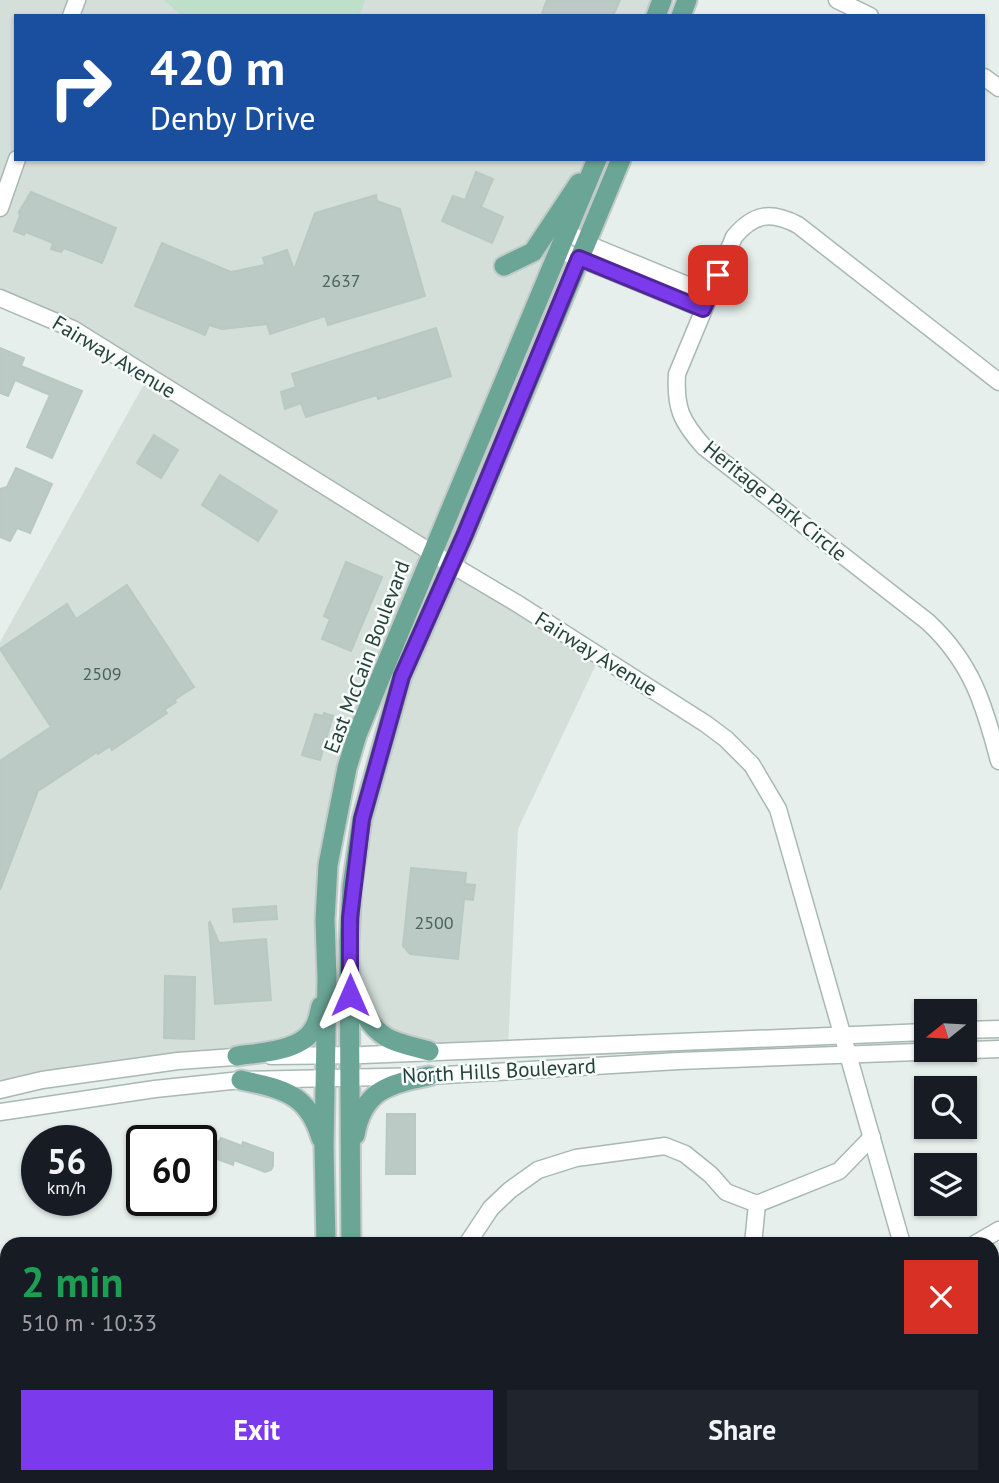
<!DOCTYPE html>
<html lang="en">
<head>
<meta charset="utf-8">
<style>
  :root { --surface:#171b24; --page:#20242c; --text:#f1f3f6; --muted:#9ea1a6; --accent:#7c3aed }
  body { margin:0; font-family:"PT Sans",sans-serif; background:var(--page); color:var(--text); height:100vh; display:flex; flex-direction:column; font-size:26px; white-space:nowrap }
  * { box-sizing:border-box; margin:0 }
  p { font-size:23px; color:var(--muted) }
  .icon { flex:none; width:38px; height:38px; fill:none; stroke:currentColor; stroke-width:2; stroke-linecap:round; stroke-linejoin:round }
  .map { position:relative; flex:1; overflow:hidden }
  .sheet { position:absolute; left:0px; top:1237px; width:999px; height:247px; display:flex; flex-direction:column; background:var(--surface); border-radius:21px 21px 0 0; box-shadow:0 2px 5px #0004 }
  .sheet>* { flex:none }
  .banner { position:absolute; left:14px; top:14px; width:971px; height:147px; border-radius:0px; box-shadow:0 2px 5px #0004; background:#1a4fa0; color:#fff; overflow:hidden }
  .needle { width:46px; rotate:252deg }
  .tools { position:absolute; left:914px; top:999px; display:grid; gap:14px }
  .tools a { display:grid; place-items:center; width:63px; height:63px; border-radius:0px; background:var(--surface); box-shadow:0 2px 5px #0004; font-size:35px }
  .speed { position:absolute; left:21px; top:1125px; display:flex; gap:14px; font-size:35px; font-weight:700; text-align:center }
  .speed>* { display:grid; place-content:center; width:91px; height:91px; border-radius:50%; background:var(--surface); box-shadow:0 2px 5px #0004; line-height:1 }
  .speed small { font-size:18px; font-weight:400 }
  .speed .limit { border:4px solid #111; border-radius:10px; background:#fff; color:#111 }
  .pin { position:absolute; display:grid; place-items:center; width:60px; height:60px; color:#fff; margin:-30px; border-radius:14px; box-shadow:0 4px 10px #0006 }
  .me { position:absolute; width:77px; margin:-38px; rotate:0deg; stroke-linejoin:round; filter:drop-shadow(0 0 5px #0008) }
  .turn { display:flex; align-items:center; gap:24px; height:147px; padding:0 21px; font-size:32px }
  .turn .icon { width:91px; height:91px; stroke-width:2.5 }
  .turn b { display:block; font-size:49px; line-height:60px }
  .round { display:grid; place-items:center; flex:none; width:74px; height:74px; border-radius:0px; background:var(--page) }
  .overview { display:flex; align-items:center; justify-content:space-between; height:119px; padding:0 21px }
  h1 { font-size:42px; font-weight:700; line-height:52px; color:#1e9e55 }
  .action { display:flex; gap:14px; margin-top:auto; padding:14px 21px }
  .action a { flex:1; height:80px; border-radius:0px; background:var(--accent); color:#fff; font-size:28px; font-weight:700; line-height:80px; text-align:center }
  .action a+a { background:var(--page); color:var(--text) }
  .map>svg:first-child { display:block }
</style>
</head>
<body>
<div class="map">
<svg width="999" height="1483" viewBox="0 0 999 1483">
  <rect width="100%" height="100%" fill="#e6efeb"/>
  <g fill="#d4dfda">
    <path d="M0,0H662L656,16H16V159H596L341,800L315,1027L287,1047L0,1091V642L148,377L0,298Z"/>
    <path d="M451,565L600,656L518,829L508,1049L438,1052L373,1025L357,1002L362,819Z"/>
  </g>
  <path fill="#bfe0c8" d="M164,0H365L360,15L353,13L351,16H182Z"/>
  <g fill="#bbcac4" stroke="#b8c9c2" stroke-width="2">
    <path d="M547,0H620L613,16H541Z"/>
    <path d="M476,172L493,179L481,207L503,217L492,243L442,221L453,196L465,200Z"/>
    <path d="M31,192L116,228L102,263L64,248L61,252L51,249L53,243L26,232L24,235L14,231L20,216L19,212Z"/>
    <path d="M376,195L377,201L400,209L425,296L328,325L325,316L270,334L267,324L222,329L209,325L205,335L135,306L162,243L231,272L265,265L263,258L287,250L294,270L315,213Z"/>
    <path d="M436,328L451,376L378,399L377,395L306,417L301,403L285,409L281,392L296,387L292,374Z"/>
    <path d="M0,348L24,358L21,366L82,391L52,458L27,447L50,395L15,380L8,396L0,393Z"/>
    <path d="M154,435L178,450L161,478L137,463Z"/>
    <path d="M16,468L52,484L30,533L17,528L10,541L0,537V489L7,487Z"/>
    <path d="M220,475L277,511L258,541L202,505Z"/>
    <path d="M346,562L382,577L351,651L322,639L330,619L324,616Z"/>
    <path d="M127,585L194,687L174,700L176,702L164,710L167,713L112,750L110,746L98,754L97,752L38,791L0,890V761L51,727L0,649L67,604L76,619Z"/>
    <path d="M324,713L333,716L320,760L302,755L315,714L323,716Z"/>
    <path d="M411,868L466,873L465,884L475,885L473,900L464,899L458,959L410,954L403,946Z"/>
    <path d="M276,906L277,919L234,922L233,909Z"/>
    <path d="M210,922L219,943L266,939L271,1000L215,1004L209,923Z"/>
    <path d="M165,976L195,977L194,1039L164,1038Z"/>
    <path d="M387,1114H415V1174H386Z"/>
    <path d="M176,1130L201,1140V1135L219,1142L221,1138L242,1146L243,1142L273,1153V1166L271,1170L265,1172L234,1160L233,1165L212,1157L210,1160L201,1157V1141H172Z"/>
  </g>
  <g fill="none" stroke-linecap="round" stroke-linejoin="round">
    <g stroke="#a8b8b2" stroke-width="19">
      <g id="minor">
        <path d="M837,0L870,16"/>
        <path d="M71,16L77,0"/>
        <path d="M984,77L999,88"/>
        <path d="M0,208L17,159"/>
        <path d="M566,232L597,248L709,294"/>
        <path d="M559,250L703,309"/>
        <path d="M0,298L73,329L432,553L518,604L706,724L726,739L752,765L778,809L902,1244"/>
        <path d="M999,382L798,225C771,211 754,213 734,237L677,374C675,408 681,421 704,447L928,622C972,663 984,704 999,761"/>
        <path d="M964,1030L999,1029"/>
        <path d="M271,1056L363,1055L926,1032"/>
        <path d="M0,1090L42,1080L178,1061L248,1056"/>
        <path d="M0,1112L155,1089L241,1080L429,1076L678,1061L999,1049"/>
        <path d="M467,1244L491,1208L510,1190L538,1170L576,1158L665,1146L685,1154L711,1175L726,1192L757,1204"/>
        <path d="M753,1244L757,1204L839,1171L872,1137"/>
        <path d="M975,1244L999,1230"/>
        <path d="M969,1477L971,1483"/>
        <path d="M467,1483L489,1477"/>
        <path d="M670,1483L678,1477"/>
        <path d="M838,1483L846,1477"/>
      </g>
    </g>
    <g stroke="#c2cac8" stroke-width="23">
      <g id="major">
        <path d="M656,16L662,0"/>
        <path d="M681,16L687,0"/>
        <path d="M504,266L533,252L579,183"/>
        <path d="M354,990C358,1007 370,1027 386,1037C397,1044 416,1047 429,1051"/>
        <path d="M237,1056C261,1052 301,1052 314,1028C318,1022 319,1013 321,1006"/>
        <path d="M241,1080C282,1089 308,1093 321,1138"/>
        <path d="M355,1135C363,1090 389,1084 429,1076"/>
        <path d="M326,1244L324,1147L327,978L325,920L328,865L347,768L357,735L382,674L597,159"/>
        <path d="M351,1244L349,942L352,887L362,819L402,676L465,534L621,159"/>
        <path d="M350,1477L351,1483"/>
        <path d="M372,1477L373,1483"/>
      </g>
    </g>
    <use href="#minor" stroke="#fff" stroke-width="16"/>
    <use href="#major" stroke="#6aa596" stroke-width="19"/>
  </g>
  <g fill="none" stroke-linecap="round" stroke-linejoin="round">
    <g stroke="#51269a" stroke-width="18">
      <path id="route" d="M350,995V918L362,819L402,676L465,534L579,258L703,309L718,275"/>
    </g>
    <use href="#route" stroke="#7c3aed" stroke-width="12"/>
  </g>
  <g text-anchor="middle" stroke-width="5" stroke-linejoin="round" paint-order="stroke">
    <g font-size="18" fill="#4a645c">
      <text x="341" y="287">2637</text>
      <text x="102" y="680">2509</text>
      <text x="434" y="929">2500</text>
    </g>
    <g font-size="21" fill="#24423a" stroke="#f7fbf9">
      <text transform="translate(114 357) rotate(31)" y="7">Fairway Avenue</text>
      <text transform="translate(775 501) rotate(39)" y="7">Heritage Park Circle</text>
      <text transform="translate(596 654) rotate(32)" y="7">Fairway Avenue</text>
      <text transform="translate(367 657) rotate(-69)" y="7">East McCain Boulevard</text>
      <text transform="translate(499 1071) rotate(-3)" y="7">North Hills Boulevard</text>
    </g>
  </g>
</svg>
<div class="tools">
<a><svg class="needle" viewBox="-14 -14 28 28"><path d="M0-13l5 13h-10z" fill="#e53935"/><path d="M0 13l5-13h-10z" fill="#9ea1a6"/></svg></a>
<a><svg class="icon" aria-label="search" viewBox="0 0 24 24"><circle cx="10" cy="10" r="6"/><path d="M15 15l6 6"/></svg></a>
<a><svg class="icon" aria-label="layers" viewBox="0 0 24 24"><path d="M12 4l9 5-9 5-9-5zM3 14l9 5 9-5"/></svg></a>
</div>
<div class="speed"><div>56<small>km/h</small></div><div class="limit">60</div></div>
<div class="pin" style="left:718px;top:275px;background:#d93025"><svg class="icon" aria-label="arrive" viewBox="0 0 24 24"><path d="M6 21V4h12l-3 4 3 4H6"/></svg></div>
<svg class="me" style="left:350px;top:995px" viewBox="-20 -20 40 40"><path d="M0-17L14 15 0 8-14 15z" fill="#7c3aed" stroke="#fff" stroke-width="4"/></svg>
<div class="banner">
<div class="turn"><svg class="icon" aria-label="right" viewBox="0 0 24 24"><path d="M7 20v-9h11M14 6l5 5-5 5"/></svg><div><b>420 m</b>Denby Drive</div></div>
</div>
<section class="sheet">
<div class="overview"><div><h1>2 min</h1><p>510 m · 10:33</p></div><a class="round" style="background:#d93025;color:#fff"><svg class="icon" aria-label="close" viewBox="0 0 24 24"><path d="M6 6l12 12M18 6L6 18"/></svg></a></div>
<div class="action"><a>Exit</a><a>Share</a></div>
</section>
</div>
</body>
</html>
